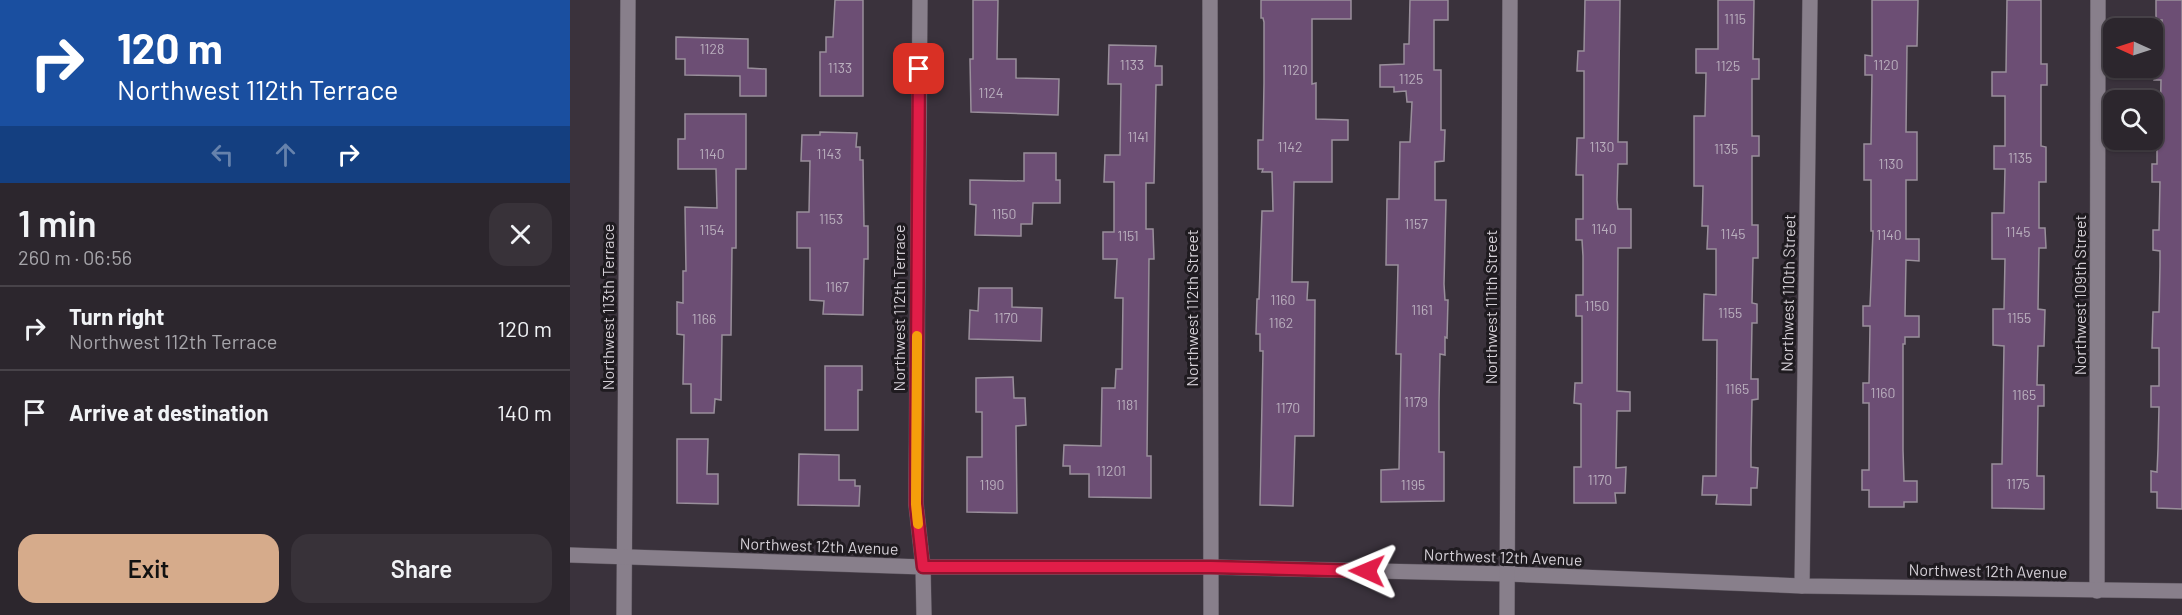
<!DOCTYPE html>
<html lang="en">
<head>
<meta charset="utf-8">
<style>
  :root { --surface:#2c262d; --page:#383239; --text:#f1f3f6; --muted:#a6a5aa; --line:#484349; --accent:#d6ab8b }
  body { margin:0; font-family:Barlow,sans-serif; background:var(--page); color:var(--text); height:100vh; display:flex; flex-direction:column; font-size:22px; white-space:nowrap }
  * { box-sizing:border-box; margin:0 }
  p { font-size:20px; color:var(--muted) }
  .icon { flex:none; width:33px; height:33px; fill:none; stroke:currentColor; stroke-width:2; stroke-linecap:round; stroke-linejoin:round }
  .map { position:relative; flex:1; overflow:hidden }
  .panel { display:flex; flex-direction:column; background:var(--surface); width:570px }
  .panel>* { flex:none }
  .top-card { background:#1a4fa0; color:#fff; overflow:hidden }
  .needle { width:39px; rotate:273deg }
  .controls { position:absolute; left:1533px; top:18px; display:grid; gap:12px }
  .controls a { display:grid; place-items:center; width:60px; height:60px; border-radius:12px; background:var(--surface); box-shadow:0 2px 4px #0004,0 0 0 2px var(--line); font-size:30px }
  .pin { position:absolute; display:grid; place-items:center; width:51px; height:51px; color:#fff; margin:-26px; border-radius:12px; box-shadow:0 3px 9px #0006 }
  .me { position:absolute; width:66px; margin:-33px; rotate:271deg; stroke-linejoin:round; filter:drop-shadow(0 0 4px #0008) }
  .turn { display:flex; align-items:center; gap:21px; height:126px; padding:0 18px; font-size:27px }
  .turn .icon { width:78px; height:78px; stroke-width:2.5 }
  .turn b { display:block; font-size:42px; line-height:51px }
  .lanes { display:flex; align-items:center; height:57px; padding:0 18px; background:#0003; justify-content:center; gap:30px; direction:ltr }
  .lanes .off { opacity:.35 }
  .round { display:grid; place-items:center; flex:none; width:63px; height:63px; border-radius:18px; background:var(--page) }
  .overview { display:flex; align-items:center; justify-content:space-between; height:102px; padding:0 18px }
  h1 { font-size:36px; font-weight:600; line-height:45px }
  .primary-button { display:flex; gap:12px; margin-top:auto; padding:12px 18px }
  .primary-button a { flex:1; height:69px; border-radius:18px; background:var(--accent); color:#111; font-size:24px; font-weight:600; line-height:69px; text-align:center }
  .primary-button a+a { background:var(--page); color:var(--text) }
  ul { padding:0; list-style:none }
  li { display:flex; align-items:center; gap:18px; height:84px; padding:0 18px; border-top:2px solid var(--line) }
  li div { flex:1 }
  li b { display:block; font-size:22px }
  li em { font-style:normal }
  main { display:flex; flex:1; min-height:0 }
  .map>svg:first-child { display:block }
</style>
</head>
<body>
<main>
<section class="panel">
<div class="top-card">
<div class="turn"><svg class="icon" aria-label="right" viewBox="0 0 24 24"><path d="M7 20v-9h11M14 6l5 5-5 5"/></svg><div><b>120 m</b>Northwest 112th Terrace</div></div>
<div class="lanes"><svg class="icon off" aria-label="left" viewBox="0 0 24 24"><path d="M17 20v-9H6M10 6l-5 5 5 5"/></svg><svg class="icon off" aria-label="ahead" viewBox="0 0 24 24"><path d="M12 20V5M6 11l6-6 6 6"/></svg><svg class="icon" aria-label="right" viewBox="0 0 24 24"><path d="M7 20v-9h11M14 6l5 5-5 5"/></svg></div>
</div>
<div class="overview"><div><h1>1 min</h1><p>260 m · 06:56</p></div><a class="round"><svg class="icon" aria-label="close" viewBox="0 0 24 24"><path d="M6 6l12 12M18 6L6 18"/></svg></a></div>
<ul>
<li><svg class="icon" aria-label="right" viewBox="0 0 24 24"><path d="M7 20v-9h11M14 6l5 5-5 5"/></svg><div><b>Turn right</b><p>Northwest 112th Terrace</p></div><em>120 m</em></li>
<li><svg class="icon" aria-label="arrive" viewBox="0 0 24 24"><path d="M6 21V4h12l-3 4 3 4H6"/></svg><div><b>Arrive at destination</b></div><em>140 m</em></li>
</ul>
<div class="primary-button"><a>Exit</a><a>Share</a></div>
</section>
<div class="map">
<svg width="1612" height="615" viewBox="0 0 1612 615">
  <rect width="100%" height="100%" fill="#3a323c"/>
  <g fill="#6c4e74" stroke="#998f9b" stroke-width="1.5">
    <path d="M265,0H293V96H250V52H256V37H263Z"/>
    <path d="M403,0H428L427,59H446V78L489,79L488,115L401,112L400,59H403Z"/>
    <path d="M691,0H781V19H742V84L746,83V119L778,120V140H762V182H724L722,282H738L737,300H745L744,436H725L723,506L690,505L693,351H690V334H686L687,299H689L692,211H703L702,172H692L693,169H688V140H693L694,83V22L693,18H691Z"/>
    <path d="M840,0H878V20H864V70H871V130H875L874,161L865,162V200H876L874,284L875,300H878L877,338L875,337V355L870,354L869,402V452H874V501L811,502V470L829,469L831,354H826L828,265H816L817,199H829L830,142H840L842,102H837L836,91L824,92V87H810V65L834,64V44H839Z"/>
    <path d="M1015,0H1050L1048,142H1057V164H1048L1047,200L1048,209H1061V248H1048L1047,391L1060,392V411H1047L1046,468L1056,467L1055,493H1045L1046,503H1004V467H1011V404L1004,403L1005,383H1012V316H1006V295H1013V256L1012,240H1006V219H1013V175H1006L1007,138H1014V71H1007L1008,51H1014Z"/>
    <path d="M1148,0H1184L1183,59H1189V79H1182V136H1189V156H1182V225H1188V258H1183L1182,303L1187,304V323H1182L1181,379H1188V399L1182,400L1181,449V467L1188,468L1187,488H1181V505L1146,504L1147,495H1132L1133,476H1146L1147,340H1133L1134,294L1146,295V249H1137L1138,226H1132L1133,186H1124V116H1135L1136,73H1126V49H1148Z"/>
    <path d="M1302,0H1348L1347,46H1337L1336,132H1347V180H1336V239H1349V261L1336,260L1335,316H1349V337H1335V344H1333V450L1334,481H1347V502H1334V507H1299V490H1292V470H1299V403H1293V383H1299L1300,326H1293V306H1300L1303,231H1301V180H1294V144H1301L1302,75H1295V55L1302,56Z"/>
    <path d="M1437,0H1471V64H1477V85H1471V146L1476,147V182H1469V228H1475L1476,248H1469L1468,309L1475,310L1474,346H1468L1467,385H1474V406H1468L1467,476H1474V509L1422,508V464H1432L1434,346L1423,345V309H1434L1435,259H1422V213H1434L1435,169H1424V146H1435V96H1422V72H1436Z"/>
    <path d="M1586,0H1612V509L1587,508V492H1581V471L1587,472L1588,449L1589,407H1581V386H1589V348H1582L1583,312H1589L1590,266V251L1583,250V230H1589L1590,182H1582V164H1587V128H1590L1591,80H1584L1585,60L1591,59L1592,20H1586Z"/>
    <path d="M106,37L178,39V68L196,69V96H170V76L115,75V59H106Z"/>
    <path d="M539,45L586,46L585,66H592V85H586L584,183H576V229H583L584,259H579L577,456H581V498L519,497V474H500V466H493L494,445L531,446L532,388H545L546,369H552L553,298H545L547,259H533V232H544V182H534L535,155H550L551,84H538Z"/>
    <path d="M115,114H176V169H166V248H162L161,335H152L151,400L145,399L144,413H121V384H113L114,335L107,334V302L113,303V271H116L115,207L147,208L146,169H108V139H115Z"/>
    <path d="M250,132L287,133L286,147H290V160H293L294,226H298V259H294L293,315L253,314L254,301L240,300V248H227V212H239L240,161H231L232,135H250Z"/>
    <path d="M454,153H486V180H490V203H463L462,224H451V236L405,235L406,205L400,204V180L454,181Z"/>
    <path d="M409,288H442V307L472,308L471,341L399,339L400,310L408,311Z"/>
    <path d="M255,366H292V390H288V430H255Z"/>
    <path d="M443,377L444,398H455L456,425L446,426L447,513L397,512V457H412V412H406V378Z"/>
    <path d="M107,439H138L137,474H148V504L107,503Z"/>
    <path d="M229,454L269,455V480H285V486H290L289,506L228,505Z"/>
  </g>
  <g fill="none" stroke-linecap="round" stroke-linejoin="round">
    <g stroke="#575059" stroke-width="16">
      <g id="street">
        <path d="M350,0L346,504L353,567L354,615"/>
        <path d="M640,0L641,615"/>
        <path d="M1232,586L1240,0"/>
        <path d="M1527,591L1528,0"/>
        <path d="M54,615L58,0"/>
      </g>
    </g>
    <g stroke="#575059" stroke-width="16">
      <g id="secondary">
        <path d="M0,555L353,567H641L938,574L1232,586L1612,591"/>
        <path d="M937,615L940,0"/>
      </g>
    </g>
    <use href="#street" stroke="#887f8b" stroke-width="15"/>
    <use href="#secondary" stroke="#887f8b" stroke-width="15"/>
  </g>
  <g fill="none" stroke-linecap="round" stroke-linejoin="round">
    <g stroke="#92132f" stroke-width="15">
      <path id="route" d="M349,69L346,504L353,567H641L797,571"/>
    </g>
    <use href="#route" stroke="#e11d48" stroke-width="10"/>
    <path stroke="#f59e0b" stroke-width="10" d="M347,336L346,504L348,524"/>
  </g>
  <g text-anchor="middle" stroke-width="6" stroke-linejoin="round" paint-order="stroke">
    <g font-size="14" fill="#baafbe">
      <text x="1165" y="24">1115</text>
      <text x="142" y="54">1128</text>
      <text x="562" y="70">1133</text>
      <text x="1316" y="70">1120</text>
      <text x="1158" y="71">1125</text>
      <text x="270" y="73">1133</text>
      <text x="725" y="75">1120</text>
      <text x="841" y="84">1125</text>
      <text x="421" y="98">1124</text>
      <text x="568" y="142">1141</text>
      <text x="720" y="152">1142</text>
      <text x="1032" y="152">1130</text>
      <text x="1156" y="154">1135</text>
      <text x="142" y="159">1140</text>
      <text x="259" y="159">1143</text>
      <text x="1450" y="163">1135</text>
      <text x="1321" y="169">1130</text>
      <text x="434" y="219">1150</text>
      <text x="261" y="224">1153</text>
      <text x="846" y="229">1157</text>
      <text x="1034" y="234">1140</text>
      <text x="142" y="235">1154</text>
      <text x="1448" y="237">1145</text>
      <text x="1163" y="239">1145</text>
      <text x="1319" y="240">1140</text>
      <text x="558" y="241">1151</text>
      <text x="267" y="292">1167</text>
      <text x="713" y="305">1160</text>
      <text x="1027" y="311">1150</text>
      <text x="852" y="315">1161</text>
      <text x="1160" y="318">1155</text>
      <text x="436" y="323">1170</text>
      <text x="1449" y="323">1155</text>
      <text x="134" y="324">1166</text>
      <text x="711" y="328">1162</text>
      <text x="1167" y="394">1165</text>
      <text x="1313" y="398">1160</text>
      <text x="1454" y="400">1165</text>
      <text x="846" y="407">1179</text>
      <text x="557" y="410">1181</text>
      <text x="718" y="413">1170</text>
      <text x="541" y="476">11201</text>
      <text x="1030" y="485">1170</text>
      <text x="1448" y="489">1175</text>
      <text x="422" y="490">1190</text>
      <text x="843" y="490">1195</text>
    </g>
    <g font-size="16" fill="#d4cfd6" stroke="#1f1b20">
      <text transform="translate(1218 293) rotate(-89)" y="6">Northwest 110th Street</text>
      <text transform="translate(1510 295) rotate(-90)" y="6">Northwest 109th Street</text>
      <text transform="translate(38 307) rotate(-90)" y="6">Northwest 113th Terrace</text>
      <text transform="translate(921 307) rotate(-90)" y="6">Northwest 111th Street</text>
      <text transform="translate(329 308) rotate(-90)" y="6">Northwest 112th Terrace</text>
      <text transform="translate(622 308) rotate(-90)" y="6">Northwest 112th Street</text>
      <text transform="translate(249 546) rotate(2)" y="6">Northwest 12th Avenue</text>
      <text transform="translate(933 557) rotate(2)" y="6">Northwest 12th Avenue</text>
      <text transform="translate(1418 571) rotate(1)" y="6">Northwest 12th Avenue</text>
    </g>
  </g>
</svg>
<div class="controls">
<a><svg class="needle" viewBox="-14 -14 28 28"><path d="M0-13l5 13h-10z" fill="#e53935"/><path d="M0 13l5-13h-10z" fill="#a6a5aa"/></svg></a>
<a><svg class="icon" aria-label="search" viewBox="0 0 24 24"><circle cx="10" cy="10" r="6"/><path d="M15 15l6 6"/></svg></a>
</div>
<div class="pin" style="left:349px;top:69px;background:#d93025"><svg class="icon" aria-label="arrive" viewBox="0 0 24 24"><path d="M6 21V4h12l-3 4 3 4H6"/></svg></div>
<svg class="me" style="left:797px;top:571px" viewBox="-20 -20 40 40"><path d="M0-17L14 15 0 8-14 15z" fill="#e11d48" stroke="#fff" stroke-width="4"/></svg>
</div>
</main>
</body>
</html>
